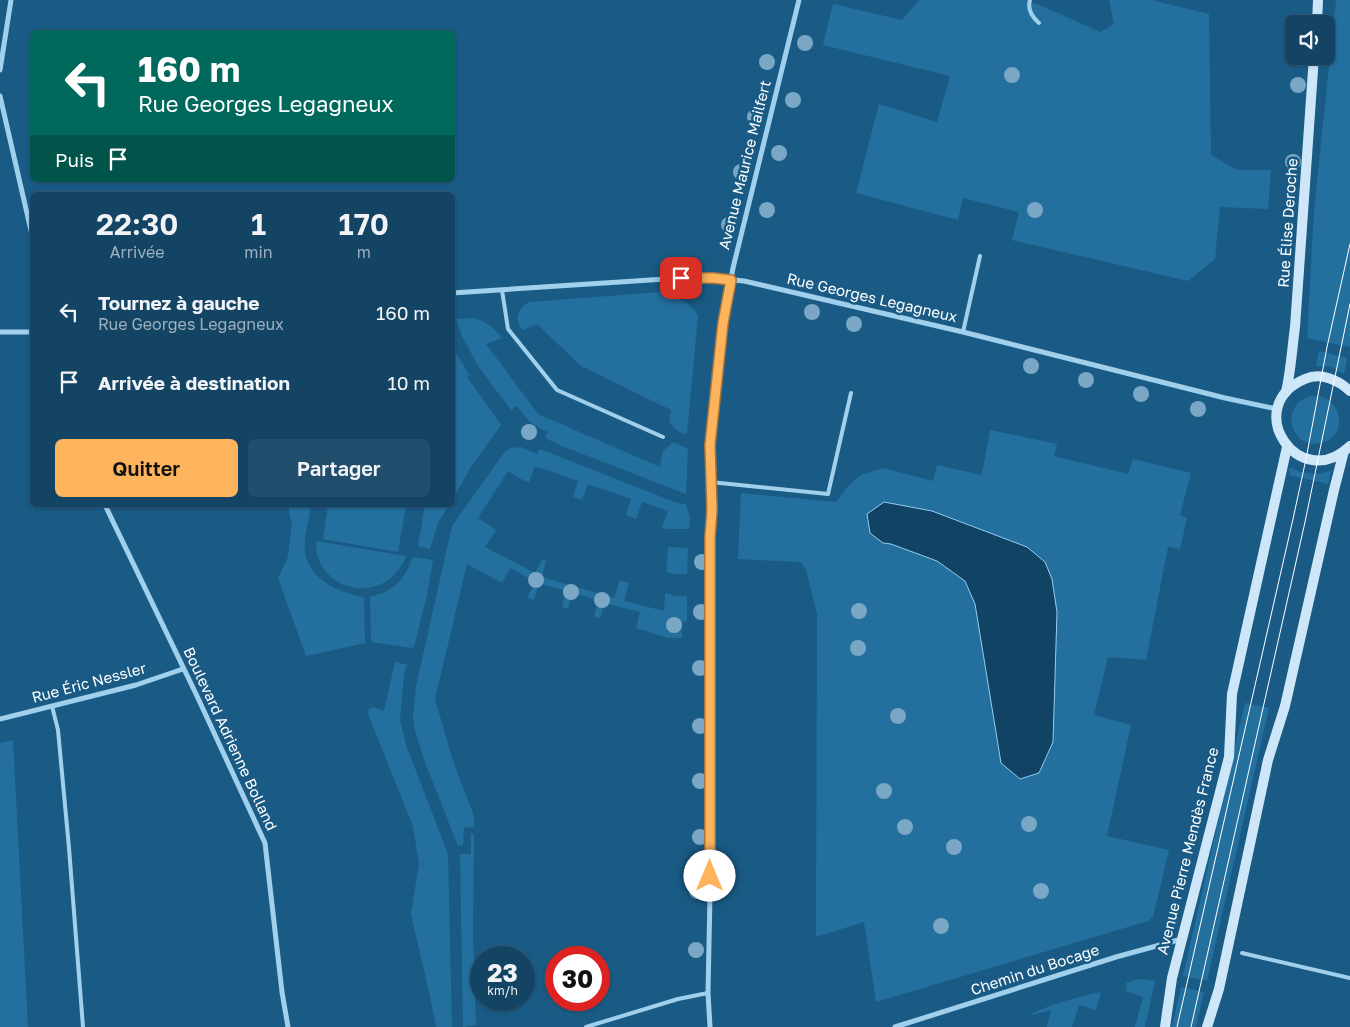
<!DOCTYPE html>
<html lang="fr">
<head>
<meta charset="utf-8">
<style>
  :root { --surface:#144464; --page:#214e6d; --text:#f1f3f6; --muted:#9db0bf; --line:#335c78; --accent:#feb45d }
  body { margin:0; font-family:"Golos Text",sans-serif; background:var(--page); color:var(--text); height:100vh; display:flex; flex-direction:column; font-size:19px; white-space:nowrap }
  * { box-sizing:border-box; margin:0 }
  p { font-size:16px; color:var(--muted) }
  .icon { flex:none; width:28px; height:28px; fill:none; stroke:currentColor; stroke-width:2; stroke-linecap:round; stroke-linejoin:round }
  .map { position:relative; flex:1; overflow:hidden }
  .side { position:absolute; left:30px; top:192px; width:425px; height:315px; display:flex; flex-direction:column; background:var(--surface); border-radius:8px; box-shadow:0 1px 4px #0004,0 0 0 1px var(--line) }
  .side>* { flex:none }
  .top-card { position:absolute; left:30px; top:30px; width:425px; height:152px; border-radius:8px; box-shadow:0 1px 4px #0004,0 0 0 1px var(--line); background:#00695c; color:#fff; overflow:hidden }
  .controls { position:absolute; left:1285px; top:15px; display:grid; gap:10px }
  .controls a { display:grid; place-items:center; width:50px; height:50px; border-radius:8px; background:var(--surface); box-shadow:0 1px 4px #0004,0 0 0 1px var(--line); font-size:25px }
  .speed { position:absolute; left:470px; top:946px; display:flex; gap:10px; font-size:25px; font-weight:700; text-align:center }
  .speed>* { display:grid; place-content:center; width:65px; height:65px; border-radius:50%; background:var(--surface); box-shadow:0 1px 4px #0004,0 0 0 1px var(--line); line-height:1 }
  .speed small { font-size:12px; font-weight:400 }
  .speed .limit { border:8px solid #d22; background:#fff; color:#111 }
  .pin { position:absolute; display:grid; place-items:center; width:42px; height:42px; color:#fff; margin:-21px; border-radius:10px; box-shadow:0 2px 8px #0006 }
  .me { position:absolute; width:55px; margin:-28px; rotate:0deg; stroke-linejoin:round; filter:drop-shadow(0 0 4px #0008) }
  .turn { display:flex; align-items:center; gap:18px; height:105px; padding:0 25px; font-size:22px }
  .turn .icon { width:65px; height:65px; stroke-width:2.5 }
  .turn b { display:block; font-size:35px; line-height:42px }
  .then { display:flex; align-items:center; height:48px; padding:0 25px; background:#0003; gap:10px; font-size:19px }
  .eta { display:flex; justify-content:space-evenly; align-items:center; height:85px; text-align:center }
  .eta b { font-size:30px; font-weight:600; line-height:35px }
  .action { display:flex; gap:10px; margin-top:auto; padding:10px 25px }
  .action a { flex:1; height:58px; border-radius:8px; background:var(--accent); color:#111; font-size:20px; font-weight:600; line-height:58px; text-align:center }
  .action a+a { background:var(--page); color:var(--text) }
  ul { padding:0; list-style:none }
  li { display:flex; align-items:center; gap:15px; height:70px; padding:0 25px }
  li div { flex:1 }
  li b { display:block; font-size:19px }
  li em { font-style:normal }
  .map>svg:first-child { display:block }
</style>
</head>
<body>
<div class="map">
<svg width="1350" height="1027" viewBox="0 0 1350 1027">
  <rect width="100%" height="100%" fill="#1a5b86"/>
  <g fill="#23709f">
    <path d="M919,0H1027L1060,14L1100,32L1114,24L1109,0H1151L1209,14L1211,155L1237,170H1271L1268,209L1220,207L1215,259L1188,281L1012,240L1019,212L963,198L958,220L856,193L879,104L937,122L950,76L823,45L833,4L902,20Z"/>
    <path d="M1336,0H1350V347L1307,338L1314,210Z"/>
    <path d="M674,291V298C686,301 693,306 698,316L687,434C677,432 674,429 669,421L671,410L581,366L537,324L523,330C513,320 518,307 530,302Z"/>
    <path d="M474,318C487,322 494,328 502,338L486,344L538,414L660,467L663,451L673,442L687,448L688,451L686,494L562,446L545,438L548,432C532,425 527,420 517,406L511,410L478,366L462,336L456,319Z"/>
    <path d="M452,344L457,355L470,376L467,377L501,425L471,467L453,499Z"/>
    <path d="M1319,351L1347,358L1344,374L1331,367L1316,366Z"/>
    <path d="M1312,396C1343,394 1350,438 1320,443C1289,449 1279,403 1312,396Z"/>
    <path d="M990,430L1057,444L1054,456L1128,474L1133,459L1191,473L1180,515L1187,518L1180,549L1168,547L1146,660L1108,657L1094,715L1131,725L1107,836L1169,850L1153,917L1148,921L876,1002L864,922L816,937L817,613L806,570L801,562L738,559L741,493L836,502L848,486L861,475L883,468L933,481L937,465L982,475Z"/>
    <path d="M521,447L537,454L540,449L677,503L686,504L690,518L689,529H666L662,527L668,511L642,502L636,519L626,515L631,499L588,484L582,500L573,497L578,481L535,466L529,482L523,480L508,471L478,518L496,530L485,547L535,573L543,559L546,561L542,577L614,598L620,580L629,583L624,601L664,611L665,593L675,596H687V621L682,622V638H668L636,628L640,612L605,603L600,618L594,617L598,600L572,593L568,609L562,607L566,591L539,583L534,600L527,597L536,582L510,568L502,583L467,564L435,699L453,761L474,816V827L464,828L463,845L458,846L425,762L415,731L413,716L416,686L452,526L504,453L510,448Z"/>
    <path d="M1290,467C1303,475 1317,475 1331,471L1328,484L1289,475Z"/>
    <path d="M290,505H311C309,520 303,537 305,552C308,579 341,594 364,597L365,643L306,656L278,578L288,557L292,524L289,512Z"/>
    <path d="M328,505H406L398,552L323,539Z"/>
    <path d="M425,505H449L438,523L430,549L418,546Z"/>
    <path d="M316,541L406,556C403,565 398,571 391,578C365,599 324,586 317,553C316,549 316,545 316,541Z"/>
    <path d="M668,547L688,548L687,574H676L666,572Z"/>
    <path d="M413,557L433,560L427,595L415,643L413,648L371,642L370,597C396,590 403,581 413,557Z"/>
    <path d="M395,662L407,665L404,674L400,719L406,745L448,854L452,1027H436L430,996L411,914L419,864L413,826L368,714L369,709L373,707L384,711Z"/>
    <path d="M1245,703L1269,708L1207,981L1183,976Z"/>
    <path d="M13,740L28,1027H0V743Z"/>
    <path d="M471,834L474,835L473,934L476,1025L463,1027L460,854H471Z"/>
    <path d="M1140,979L1155,981L1145,1027H1135L1143,997L1125,991L1127,987L1126,983Z"/>
    <path d="M1181,987L1204,992L1196,1027H1172Z"/>
    <path d="M1101,992L1096,1010L1079,1005L1072,1027H1047L1051,1010L1028,1016C1049,1004 1077,997 1101,992Z"/>
  </g>
  <path fill="#114364" stroke="#94cdee" d="M884,502L932,511L1027,547L1045,562L1052,579L1057,612L1053,742L1039,773L1020,779L1001,763L975,604L965,581L937,561L891,544L883,543L870,533L867,514Z"/>
  <g fill="none" stroke-linecap="round" stroke-linejoin="round">
    <g stroke="#a1d0ec" stroke-width="4">
      <path d="M1030,0C1027,10 1032,17 1039,23"/>
      <path d="M502,290L508,329L557,390L663,437"/>
      <path d="M963,332L980,256"/>
      <path d="M710,482L828,494L851,393"/>
      <path d="M52,706L58,730L69,848L83,1027"/>
      <path d="M1242,953L1350,978"/>
      <path d="M586,1027L678,999L708,993"/>
    </g>
    <g stroke="#a1d0ec" stroke-width="5">
      <path d="M0,70L11,0"/>
      <path d="M0,96L32,235"/>
      <path d="M452,293L681,278H713L744,281L963,332L1225,398L1277,409"/>
      <path d="M0,332H32"/>
      <path d="M105,505L197,696L265,843L282,992L288,1027"/>
      <path d="M0,719L136,685L183,669"/>
      <path d="M710,1027L708,993L710,895V537L712,510L710,445L723,323L733,268L799,0"/>
      <path d="M895,1027L1116,957L1182,939"/>
    </g>
    <g stroke="#cde7f9" stroke-width="10">
      <path d="M1317,24L1318,0"/>
      <path d="M1350,391C1338,380 1321,372 1305,379C1240,406 1299,495 1350,446"/>
      <path d="M1286,392C1291,370 1292,349 1295,327L1314,56"/>
      <path d="M1165,1027L1172,978L1229,757L1232,694L1287,447"/>
      <path d="M1207,1027L1219,989L1268,760L1285,706L1334,490L1344,451"/>
    </g>
    <g stroke="#fff" stroke-width="1">
      <path d="M1177,1027L1293,519L1306,459L1327,347L1350,244"/>
      <path d="M1191,1027L1305,522L1350,304"/>
    </g>
  </g>
  <g fill="#79a7c5">
    <circle cx="805" cy="43" r="8"/>
    <circle cx="767" cy="62" r="8"/>
    <circle cx="1012" cy="75" r="8"/>
    <circle cx="1298" cy="85" r="8"/>
    <circle cx="793" cy="100" r="8"/>
    <circle cx="755" cy="117" r="8"/>
    <circle cx="779" cy="153" r="8"/>
    <circle cx="1293" cy="162" r="8"/>
    <circle cx="741" cy="172" r="8"/>
    <circle cx="767" cy="210" r="8"/>
    <circle cx="1035" cy="210" r="8"/>
    <circle cx="729" cy="225" r="8"/>
    <circle cx="812" cy="312" r="8"/>
    <circle cx="854" cy="324" r="8"/>
    <circle cx="1031" cy="366" r="8"/>
    <circle cx="1086" cy="380" r="8"/>
    <circle cx="1141" cy="394" r="8"/>
    <circle cx="1198" cy="409" r="8"/>
    <circle cx="529" cy="432" r="8"/>
    <circle cx="702" cy="562" r="8"/>
    <circle cx="536" cy="580" r="8"/>
    <circle cx="571" cy="592" r="8"/>
    <circle cx="602" cy="600" r="8"/>
    <circle cx="859" cy="611" r="8"/>
    <circle cx="701" cy="612" r="8"/>
    <circle cx="674" cy="625" r="8"/>
    <circle cx="858" cy="648" r="8"/>
    <circle cx="700" cy="668" r="8"/>
    <circle cx="898" cy="716" r="8"/>
    <circle cx="700" cy="726" r="8"/>
    <circle cx="700" cy="781" r="8"/>
    <circle cx="884" cy="791" r="8"/>
    <circle cx="1029" cy="824" r="8"/>
    <circle cx="905" cy="827" r="8"/>
    <circle cx="700" cy="837" r="8"/>
    <circle cx="954" cy="847" r="8"/>
    <circle cx="697" cy="891" r="8"/>
    <circle cx="1041" cy="891" r="8"/>
    <circle cx="941" cy="926" r="8"/>
    <circle cx="696" cy="950" r="8"/>
  </g>
  <g fill="none" stroke-linecap="round" stroke-linejoin="round">
    <g stroke="#a5753c" stroke-width="12">
      <path id="route" d="M681,278H713L731,280L723,323L710,445L712,510L710,537V876"/>
    </g>
    <use href="#route" stroke="#feb45d" stroke-width="9"/>
  </g>
  <g text-anchor="middle" stroke-width="5" stroke-linejoin="round" paint-order="stroke">
    <g font-size="15" fill="#fff" stroke="#1a5b86">
      <text transform="translate(745 165) rotate(-76)" y="5">Avenue Maurice Mailfert</text>
      <text transform="translate(1288 223) rotate(-86)" y="5">Rue Élise Deroche</text>
      <text transform="translate(872 298) rotate(13)" y="5">Rue Georges Legagneux</text>
      <text transform="translate(89 683) rotate(-15)" y="5">Rue Éric Nessler</text>
      <text transform="translate(230 739) rotate(65)" y="5">Boulevard Adrienne Bolland</text>
      <text transform="translate(1188 851) rotate(-76)" y="5">Avenue Pierre Mendès France</text>
      <text transform="translate(1035 970) rotate(-18)" y="5">Chemin du Bocage</text>
    </g>
  </g>
</svg>
<div class="controls">
<a><svg class="icon" aria-label="sound" viewBox="0 0 24 24"><path d="M4 9h4l5-4v14l-5-4H4zM17 9q2 3 0 6"/></svg></a>
</div>
<div class="speed"><div>23<small>km/h</small></div><div class="limit">30</div></div>
<div class="pin" style="left:681px;top:278px;background:#d93025"><svg class="icon" aria-label="arrive" viewBox="0 0 24 24"><path d="M6 21V4h12l-3 4 3 4H6"/></svg></div>
<svg class="me" style="left:710px;top:876px" viewBox="-20 -20 40 40"><circle r="19" fill="#fff"/><path d="M0-13L10 11 0 6-10 11z" fill="#feb45d"/></svg>
<div class="top-card">
<div class="turn"><svg class="icon" aria-label="left" viewBox="0 0 24 24"><path d="M17 20v-9H6M10 6l-5 5 5 5"/></svg><div><b>160 m</b>Rue Georges Legagneux</div></div>
<div class="then">Puis<svg class="icon" aria-label="arrive" viewBox="0 0 24 24"><path d="M6 21V4h12l-3 4 3 4H6"/></svg></div>
</div>
<section class="side">
<div class="eta">
<div><b>22:30</b><p>Arrivée</p></div>
<div><b>1</b><p>min</p></div>
<div><b>170</b><p>m</p></div>
</div>
<ul>
<li><svg class="icon" aria-label="left" viewBox="0 0 24 24"><path d="M17 20v-9H6M10 6l-5 5 5 5"/></svg><div><b>Tournez à gauche</b><p>Rue Georges Legagneux</p></div><em>160 m</em></li>
<li><svg class="icon" aria-label="arrive" viewBox="0 0 24 24"><path d="M6 21V4h12l-3 4 3 4H6"/></svg><div><b>Arrivée à destination</b></div><em>10 m</em></li>
</ul>
<div class="action"><a>Quitter</a><a>Partager</a></div>
</section>
</div>
</body>
</html>
